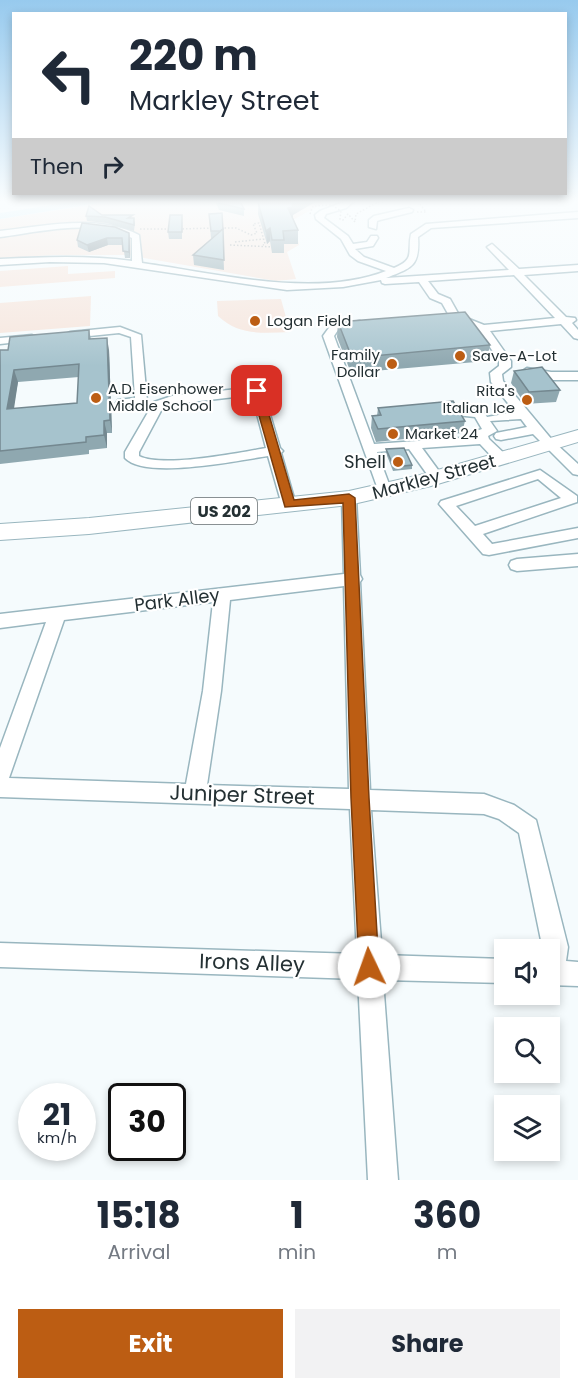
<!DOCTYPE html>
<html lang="en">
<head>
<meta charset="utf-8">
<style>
  :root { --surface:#fff; --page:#f2f2f3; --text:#1f2937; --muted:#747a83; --accent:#bc5d13 }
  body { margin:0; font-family:Poppins,sans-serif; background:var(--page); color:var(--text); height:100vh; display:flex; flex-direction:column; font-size:22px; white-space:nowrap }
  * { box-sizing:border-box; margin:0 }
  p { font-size:20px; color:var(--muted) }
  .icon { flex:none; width:33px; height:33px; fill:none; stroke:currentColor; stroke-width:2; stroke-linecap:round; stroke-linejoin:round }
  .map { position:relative; height:1180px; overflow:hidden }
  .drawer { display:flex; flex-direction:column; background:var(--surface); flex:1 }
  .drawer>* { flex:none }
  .hud { position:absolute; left:12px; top:12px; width:555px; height:183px; border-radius:0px; box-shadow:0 3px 9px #0003; background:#fff; color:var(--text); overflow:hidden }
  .tools { position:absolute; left:494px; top:939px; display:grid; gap:12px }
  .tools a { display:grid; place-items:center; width:66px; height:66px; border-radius:0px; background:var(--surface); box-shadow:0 3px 9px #0003; font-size:30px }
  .speed { position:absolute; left:18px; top:1083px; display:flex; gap:12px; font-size:30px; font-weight:700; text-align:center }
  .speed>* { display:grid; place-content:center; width:78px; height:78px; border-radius:50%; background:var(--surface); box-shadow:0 3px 9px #0003; line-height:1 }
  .speed small { font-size:15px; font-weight:400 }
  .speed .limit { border:3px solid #111; border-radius:9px; background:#fff; color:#111 }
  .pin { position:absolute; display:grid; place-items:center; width:51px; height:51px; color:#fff; margin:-26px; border-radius:12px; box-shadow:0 3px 9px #0006 }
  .me { position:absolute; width:66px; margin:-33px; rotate:357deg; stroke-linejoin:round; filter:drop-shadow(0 0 4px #0008) }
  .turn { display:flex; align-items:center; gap:21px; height:126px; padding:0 18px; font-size:27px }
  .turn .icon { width:78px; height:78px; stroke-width:2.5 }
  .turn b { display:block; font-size:42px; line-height:51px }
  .then { display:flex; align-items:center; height:57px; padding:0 18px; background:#0003; gap:12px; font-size:22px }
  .eta { display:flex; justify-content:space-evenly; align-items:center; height:102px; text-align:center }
  .eta b { font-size:36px; font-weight:700; line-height:42px }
  .action { display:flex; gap:12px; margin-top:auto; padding:12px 18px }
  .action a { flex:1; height:69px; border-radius:0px; background:var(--accent); color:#fff; font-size:24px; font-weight:700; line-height:69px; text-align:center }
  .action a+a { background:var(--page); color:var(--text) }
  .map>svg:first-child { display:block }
</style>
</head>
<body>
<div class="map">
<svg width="578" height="1180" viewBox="0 0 578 1180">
  <rect width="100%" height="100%" fill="#f5fbfd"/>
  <g fill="#f6e5dc">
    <path d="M118,201H327L293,220L299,245L287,252L296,279L276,281L127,255H55L0,258V219Z"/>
    <path d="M68,266V274L115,271V278L0,287V271Z"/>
    <path d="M91,296L90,326L0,333V303Z"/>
    <path d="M281,299L290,332C263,333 239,336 218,316L217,301Z"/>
  </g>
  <path fill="#bfeaf8" d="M77,201H111L0,219V213Z"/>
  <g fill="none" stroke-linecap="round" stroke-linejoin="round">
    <g stroke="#99b6bf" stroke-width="3">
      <g id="minor">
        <path d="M346,201H354L346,208L326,214L324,218L348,236L353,244L367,242L371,236H377L378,238L373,246L355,249L364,257L394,268C416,259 407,252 411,234L426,224L578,212V218L431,228L418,237C420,267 411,268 386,278L509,270L487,247L492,244L519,269L578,265V271L524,275L566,317L575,318L576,320L572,323L578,330V339L574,338L561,324L490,331L511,361V367L502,374L503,381L553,441L578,464V475L573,474L533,434L501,440L496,439L494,436L496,433L527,427L521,419L490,421L497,431L488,436L489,439L507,456L509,459L507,462H497L480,444L422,448L444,478L437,482L432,481L409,449L377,452L392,492L390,495H380L323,336L331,325L360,321L365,324L360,327L338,330L334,336L374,444L475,437L476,431L482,429L475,417L456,415L454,412L460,408L483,411L487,417L515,412L491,382L490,373L499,366V361L479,330L451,319L442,303L430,298L419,282L385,284L382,283L381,280L343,287L287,290L104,263L50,262L0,265V259C44,257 88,255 132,261V238C93,218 41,232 0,237V231C45,226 97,214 139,235L142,263C215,273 315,299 386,271L358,261L350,255L341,239L316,219L315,215L320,211ZM514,275L555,318L484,325L459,315L450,299L438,294L428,281Z"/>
        <path d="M409,208L413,210L412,212L380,220L377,221L376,229L369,227V220L374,216Z"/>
        <path d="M120,327L141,335L147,401L145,404L122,407L116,403L118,400L135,398L131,337L119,333L70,338L65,335L70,332Z"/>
        <path d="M32,335L38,338L36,340L0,344V338Z"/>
        <path d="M527,368L551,372H578V380H551L523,374L521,372Z"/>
        <path d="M257,387L263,391L280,448L283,451L281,453L296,505L294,508L289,510L282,505L268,456C240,460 145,480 125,458V452L154,402L172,396ZM252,395L266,448C238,453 163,468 139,456V452L163,407L174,404Z"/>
        <path d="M540,470L577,496V502L483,534L492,544L578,528V538L489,555L483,554L439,504L441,501ZM538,479L561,498L475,526L456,506Z"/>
        <path d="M349,493L356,498L360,575L362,579L360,582L370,790L484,794L514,805L536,820L568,947L566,961L578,962V986L549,985V950H543L519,833L499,819L484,814L371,810L382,955L504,959V983L383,980L398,1180H368L358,979L0,967V943L357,954L350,809L0,797V748L46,622L0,628V614L344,574L342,498ZM344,586L349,789L207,785L221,691L230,600ZM213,602L203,691L186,784L9,778L64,620Z"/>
        <path d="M578,554V566L517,571L511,569L509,565L511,561L517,559Z"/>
      </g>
    </g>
    <g stroke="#99b6bf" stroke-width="2">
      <path id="highway" d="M578,430V442L431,486L349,505L89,534L0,540V524L89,518L349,491L420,475Z"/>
    </g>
    <g stroke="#959da0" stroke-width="1.5" stroke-dasharray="1.5 2" stroke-linecap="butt">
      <path d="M417,212H426L420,204L422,201"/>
      <path d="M221,228H236L251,235L257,233L253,224L259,223L265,244L263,245"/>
      <path d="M140,229H172"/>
      <path d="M179,229L214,228"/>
      <path d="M235,242L263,239"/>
      <path d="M230,245L274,247"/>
    </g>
    <use href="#minor" fill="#fff" fill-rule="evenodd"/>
    <use href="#highway" fill="#fff" fill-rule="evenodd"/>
    <path stroke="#959da0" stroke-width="1.5" stroke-dasharray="1.5 2" stroke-linecap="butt" d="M310,214L313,206L332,205L341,211L340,219L343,220L348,214L355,222L356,214L378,202L389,201"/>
  </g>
  <g fill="#8fa8b0" fill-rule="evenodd">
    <path d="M215,201H240L244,209V216L219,210Z"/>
    <path d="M258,202L293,215V220L298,230V244H284V253H272L270,241L267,244L258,214Z"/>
    <path d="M222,213L224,270L194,265L193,255L212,238H211L209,214Z"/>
    <path d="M102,215L133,218L135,223L134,231L106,223L87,221L86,216Z"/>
    <path d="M182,215V239H169L168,232Z"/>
    <path d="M129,233L130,240V258H125L123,245H108L89,252L78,247L77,240Z"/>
    <path d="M338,322L490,345L487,361L351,373L337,337Z"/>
    <path d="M89,330L91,339L109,350L112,433H107V448L89,450V454L0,464V350H8ZM79,377L77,403L13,409L18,382Z"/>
    <path d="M514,371L560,390L556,402L525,404L511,383Z"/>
    <path d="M378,408L465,421L462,433L376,442L371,428L372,416H377Z"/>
    <path d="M386,449L412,465V469L393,471L386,453Z"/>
  </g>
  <g fill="#748890">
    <path d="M296,201H317L293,215V220L288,208L292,203Z"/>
    <path d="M270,228V241L267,244L266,231Z"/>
    <path d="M129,233L130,240V258L129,252Z"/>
    <path d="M107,238L108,245L89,252L87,245Z"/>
    <path d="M107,338L109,350L112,433L110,420Z"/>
    <path d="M14,370L18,382L12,422L7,409Z"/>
    <path d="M104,421L107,433V448L104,435Z"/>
  </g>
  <g fill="#a6c3cd" stroke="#748890" stroke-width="1.5" fill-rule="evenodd">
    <path d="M218,201H240L244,209L219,203Z"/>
    <path d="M260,201H296L292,203L293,207L288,208L298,230L283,231L284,240H272L270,228L266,231L258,202Z"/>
    <path d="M89,206L102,215H133L128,218H134V225L105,217L86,216Z"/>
    <path d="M222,213L223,230V229L220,231H211L209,214Z"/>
    <path d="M170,215H182V232H168Z"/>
    <path d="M82,223L115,227L129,233V252L123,251L122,238H107L87,245L77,240Z"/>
    <path d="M223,229L224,260L193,255Z"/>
    <path d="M465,312L490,345L352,358L338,322Z"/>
    <path d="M89,330V339L107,338L110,420L104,421V435L86,437V442L0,451V350H8L10,337ZM79,364L77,403L7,409L14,370Z"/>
    <path d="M542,367L560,390L529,392L514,371Z"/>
    <path d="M453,401L465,421L378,429L372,416L381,415L378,408Z"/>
    <path d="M404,448L412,465L394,467L386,449Z"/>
  </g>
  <linearGradient id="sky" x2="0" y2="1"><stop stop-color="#97caee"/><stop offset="0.55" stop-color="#fafdfe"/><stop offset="1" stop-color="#fafdfe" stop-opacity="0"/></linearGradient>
  <rect width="578" height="366" fill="url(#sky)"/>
  <path fill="#bc5d13" stroke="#7a3c0c" stroke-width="1.5" d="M257,388L262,391L294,500L349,494L355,498L369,798L379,967L376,974L369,977L362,974L359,967L351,798L343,503L285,507L252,391Z"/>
  <g fill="#bc5d13" stroke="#fff" stroke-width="2">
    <circle cx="255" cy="321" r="6"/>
    <circle cx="460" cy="356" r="6"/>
    <circle cx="392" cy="364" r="6"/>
    <circle cx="96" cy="398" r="6"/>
    <circle cx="527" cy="400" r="6"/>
    <circle cx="393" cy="434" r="6"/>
    <circle cx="398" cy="462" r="6"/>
  </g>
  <g text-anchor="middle" stroke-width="4.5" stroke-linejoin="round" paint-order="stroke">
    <g font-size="15" fill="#243033" stroke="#fff" text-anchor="start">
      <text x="267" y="326">Logan Field</text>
      <text x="380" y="360" text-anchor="end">Family<tspan x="380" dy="17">Dollar</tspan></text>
      <text x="472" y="361">Save-A-Lot</text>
      <text x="108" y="394">A.D. Eisenhower<tspan x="108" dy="17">Middle School</tspan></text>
      <text x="515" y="396" text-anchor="end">Rita's<tspan x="515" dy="17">Italian Ice</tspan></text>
      <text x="405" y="439">Market 24</text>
    </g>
    <rect fill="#fff" stroke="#666e70" stroke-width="1.5" x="191" y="498" width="66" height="26" rx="4.5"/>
    <g font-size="16" font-weight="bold" fill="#243033">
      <text x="224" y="517">US 202</text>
    </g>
    <g font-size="18" fill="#243033" stroke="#fff" text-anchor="end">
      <text x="386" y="468">Shell</text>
    </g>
    <g font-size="18" fill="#243033" stroke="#fff">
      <text transform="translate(434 477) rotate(-15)" y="6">Markley Street</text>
      <text transform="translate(177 600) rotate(-7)" y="6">Park Alley</text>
    </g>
    <g font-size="21" fill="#243033" stroke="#fff">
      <text transform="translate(242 795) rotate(2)" y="7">Juniper Street</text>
      <text transform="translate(252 963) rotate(2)" y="7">Irons Alley</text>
    </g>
  </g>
</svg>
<div class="tools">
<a><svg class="icon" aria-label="sound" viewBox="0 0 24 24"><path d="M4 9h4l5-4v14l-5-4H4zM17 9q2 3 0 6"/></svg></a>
<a><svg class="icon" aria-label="search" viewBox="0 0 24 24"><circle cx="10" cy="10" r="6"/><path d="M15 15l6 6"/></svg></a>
<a><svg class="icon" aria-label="layers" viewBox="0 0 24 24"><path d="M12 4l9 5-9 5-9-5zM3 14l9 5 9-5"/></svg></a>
</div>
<div class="speed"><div>21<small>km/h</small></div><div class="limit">30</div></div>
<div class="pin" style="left:257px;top:391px;background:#d93025"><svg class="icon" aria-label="arrive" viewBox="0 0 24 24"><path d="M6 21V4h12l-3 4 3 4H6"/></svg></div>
<svg class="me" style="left:369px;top:967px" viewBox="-20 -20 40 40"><circle r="19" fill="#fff"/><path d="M0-13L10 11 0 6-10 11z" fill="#bc5d13"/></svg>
<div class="hud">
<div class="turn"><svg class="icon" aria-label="left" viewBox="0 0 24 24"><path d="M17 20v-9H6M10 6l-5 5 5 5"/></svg><div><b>220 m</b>Markley Street</div></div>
<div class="then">Then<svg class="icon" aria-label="right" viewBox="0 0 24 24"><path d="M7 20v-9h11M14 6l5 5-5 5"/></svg></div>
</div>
</div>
<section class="drawer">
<div class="eta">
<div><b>15:18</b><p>Arrival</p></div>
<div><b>1</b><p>min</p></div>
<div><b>360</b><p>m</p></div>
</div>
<div class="action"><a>Exit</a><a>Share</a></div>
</section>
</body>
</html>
